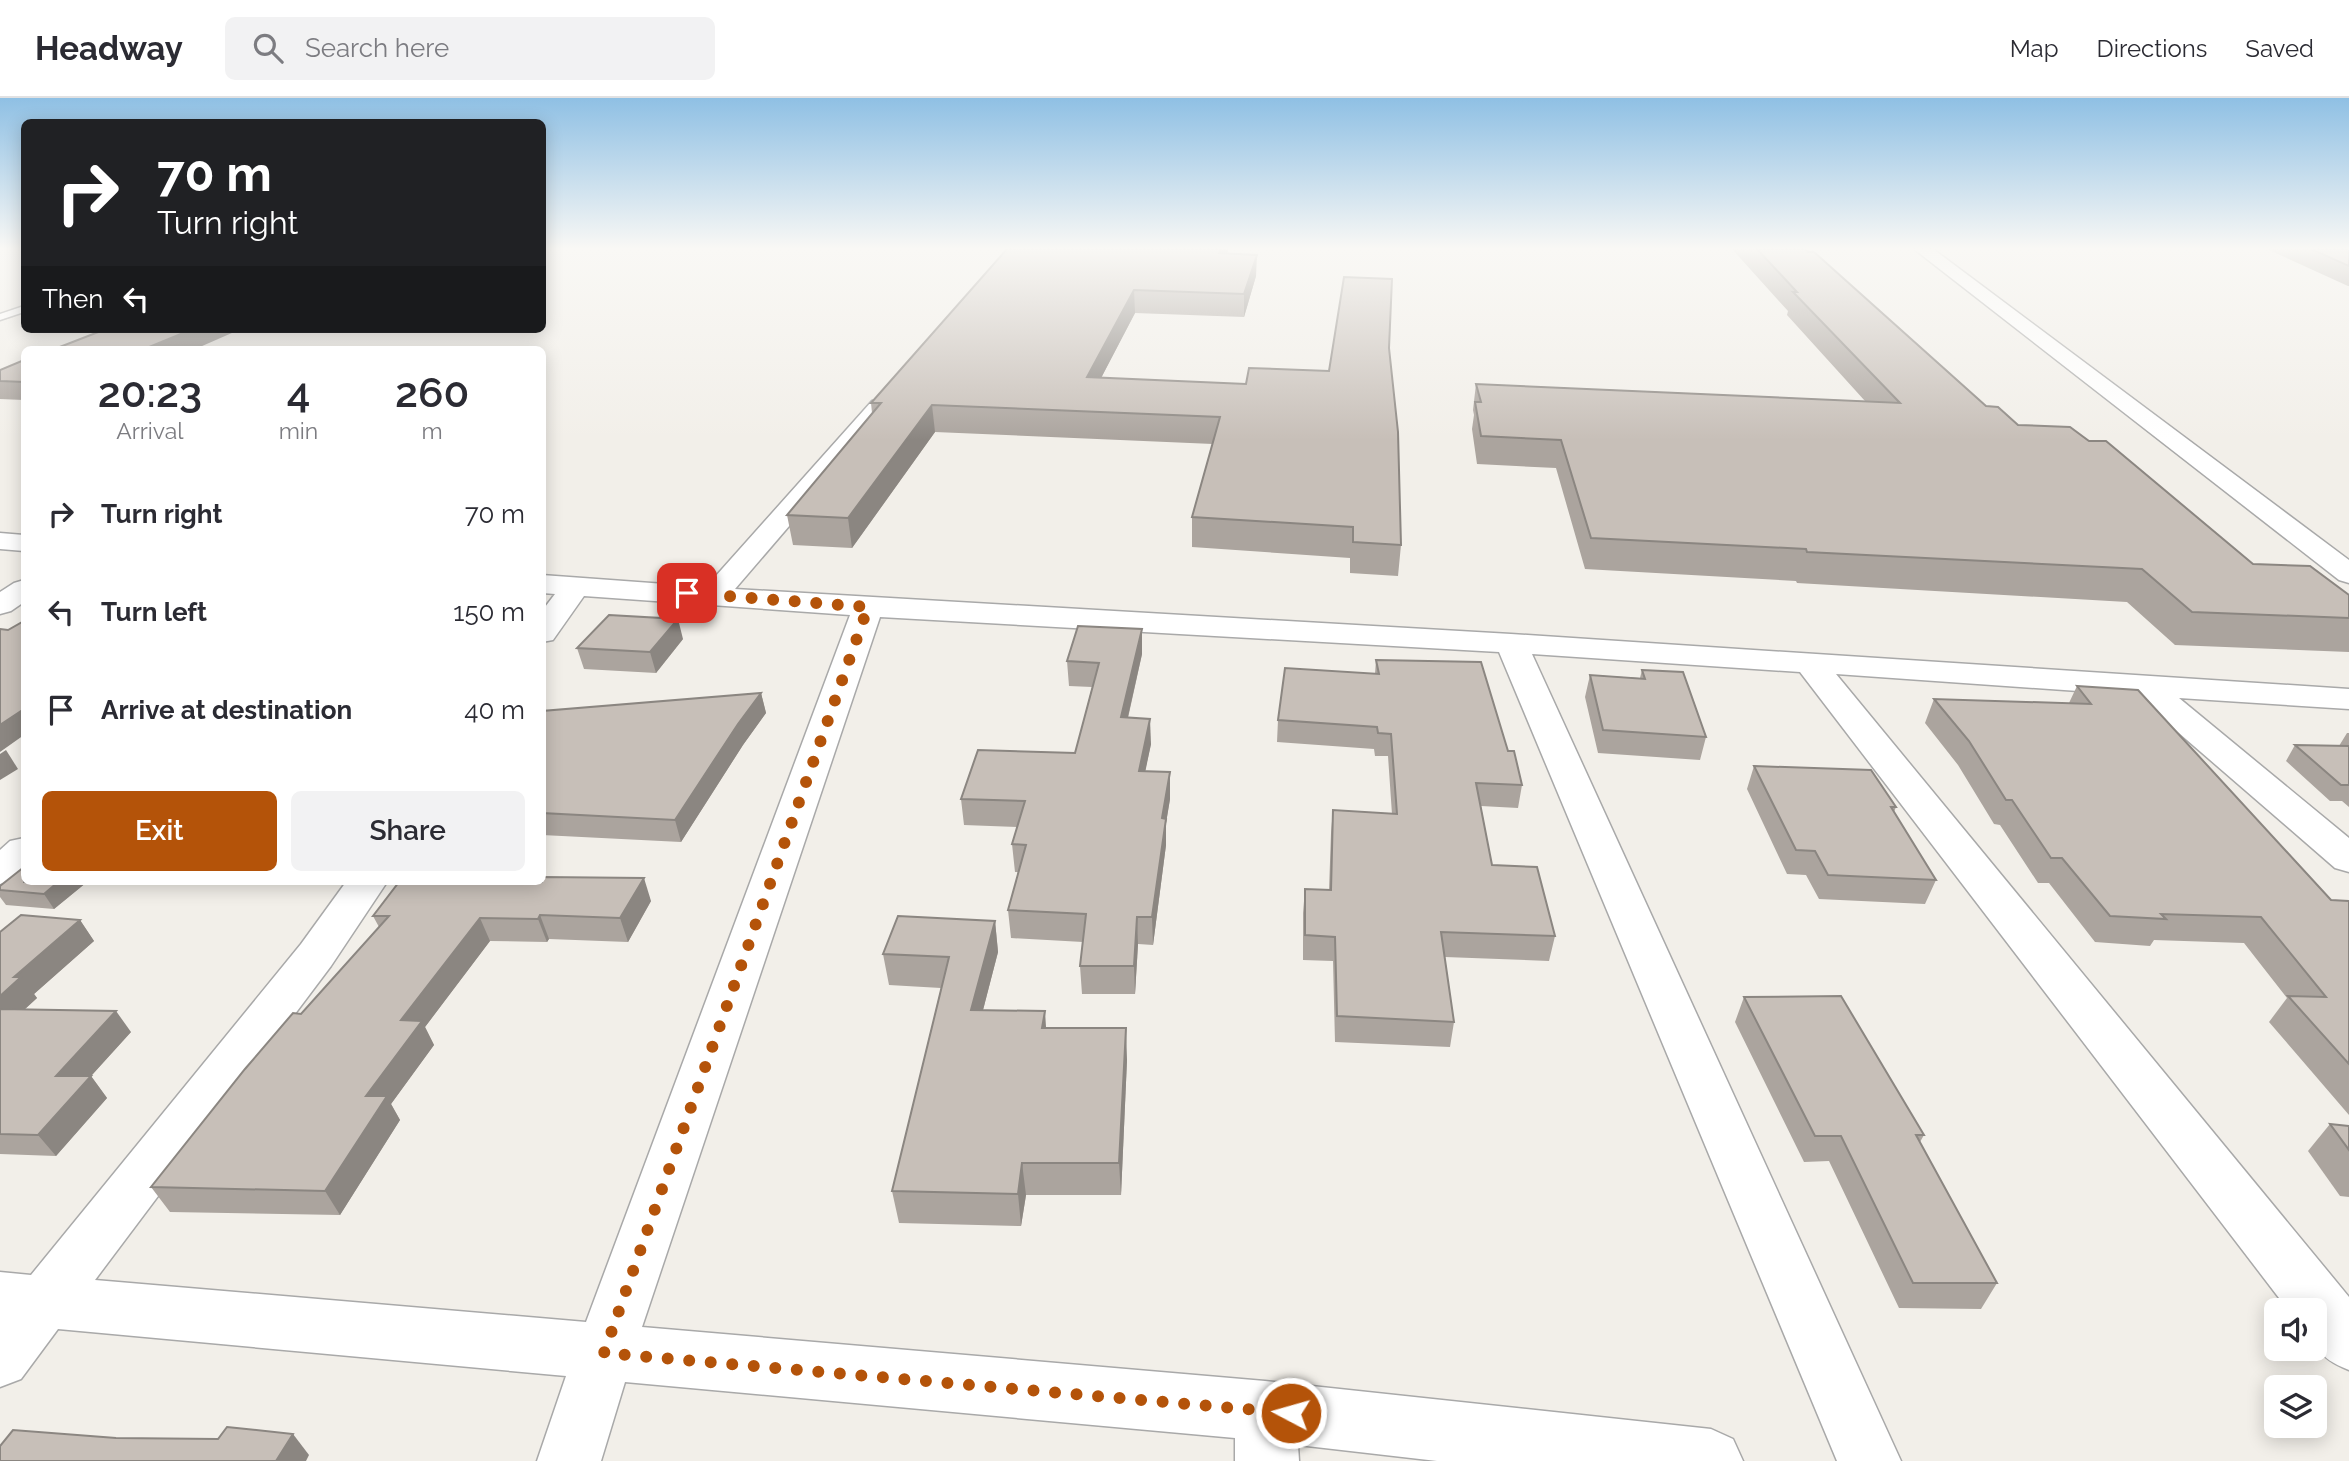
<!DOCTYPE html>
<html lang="en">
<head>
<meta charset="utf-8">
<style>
  :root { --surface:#fff; --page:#f2f2f3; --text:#2b2b33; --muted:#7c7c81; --line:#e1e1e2; --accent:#b45309 }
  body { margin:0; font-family:Raleway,sans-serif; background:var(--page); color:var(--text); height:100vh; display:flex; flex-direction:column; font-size:26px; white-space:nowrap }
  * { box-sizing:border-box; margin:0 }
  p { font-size:23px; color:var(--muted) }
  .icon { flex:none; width:38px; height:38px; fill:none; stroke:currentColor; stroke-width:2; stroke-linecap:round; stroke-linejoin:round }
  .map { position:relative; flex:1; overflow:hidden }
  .drawer { position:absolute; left:21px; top:248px; width:525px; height:539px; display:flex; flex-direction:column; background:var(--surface); border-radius:10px; box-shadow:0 4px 18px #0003 }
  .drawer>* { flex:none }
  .guide { position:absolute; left:21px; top:21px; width:525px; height:214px; border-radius:10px; box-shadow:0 4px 18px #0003; background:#202124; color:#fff; overflow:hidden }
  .controls { position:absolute; left:2264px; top:1200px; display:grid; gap:14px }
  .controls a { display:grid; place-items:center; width:63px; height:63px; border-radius:10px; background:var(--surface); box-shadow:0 4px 18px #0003; font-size:35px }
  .pin { position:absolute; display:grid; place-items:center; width:60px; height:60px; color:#fff; margin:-30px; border-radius:14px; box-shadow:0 4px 10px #0006 }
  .me { position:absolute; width:77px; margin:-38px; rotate:276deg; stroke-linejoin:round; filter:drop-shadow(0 0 5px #0008) }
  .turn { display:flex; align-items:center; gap:24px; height:147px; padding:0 21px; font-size:32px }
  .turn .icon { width:91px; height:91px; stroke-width:2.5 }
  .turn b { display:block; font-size:49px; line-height:60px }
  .then { display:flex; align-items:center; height:66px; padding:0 21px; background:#0003; gap:14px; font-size:26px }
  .eta { display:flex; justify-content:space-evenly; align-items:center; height:119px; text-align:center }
  .eta b { font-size:42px; font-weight:600; line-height:49px }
  .primary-button { display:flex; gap:14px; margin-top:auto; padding:14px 21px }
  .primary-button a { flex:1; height:80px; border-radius:10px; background:var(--accent); color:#fff; font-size:28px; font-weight:600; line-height:80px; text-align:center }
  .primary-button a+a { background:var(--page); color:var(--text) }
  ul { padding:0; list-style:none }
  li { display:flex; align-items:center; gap:21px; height:98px; padding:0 21px }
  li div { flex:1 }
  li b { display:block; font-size:26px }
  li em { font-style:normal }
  header { display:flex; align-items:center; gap:42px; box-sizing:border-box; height:98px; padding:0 35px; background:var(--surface); border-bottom:2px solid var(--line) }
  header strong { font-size:33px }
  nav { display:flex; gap:38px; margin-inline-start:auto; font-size:24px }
  .search { width:490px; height:63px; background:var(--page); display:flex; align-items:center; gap:18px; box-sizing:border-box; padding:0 24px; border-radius:10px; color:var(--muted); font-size:26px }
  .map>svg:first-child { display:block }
</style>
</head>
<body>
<header>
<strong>Headway</strong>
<div class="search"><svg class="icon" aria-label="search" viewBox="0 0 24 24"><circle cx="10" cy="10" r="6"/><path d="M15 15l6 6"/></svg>Search here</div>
<nav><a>Map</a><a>Directions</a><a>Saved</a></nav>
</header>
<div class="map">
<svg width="2349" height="1363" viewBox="0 0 2349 1363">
  <rect width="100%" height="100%" fill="#f2efe9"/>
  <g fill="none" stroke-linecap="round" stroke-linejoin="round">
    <g stroke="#a9a9a9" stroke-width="3">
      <path id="service" d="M24,208V214L0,222V216Z"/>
    </g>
    <g stroke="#a9a9a9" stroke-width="3">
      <g id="minor">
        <path d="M1914,151H1933L2349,462V485L2339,482Z"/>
        <path d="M880,301L888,303L891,308L888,313L735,491L1511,536L2349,591V611L2179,600L2349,740V774L2335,770L2135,597L1836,576L2349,1199V1272C2314,1258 2315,1248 2315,1213H2289L1800,574L1532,556L1901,1363H1837L1499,554L880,519L642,1229L1265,1283L1711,1331L1733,1341L1743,1363H1437L1298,1347L1299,1363H1235V1340L625,1284L601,1363H537L566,1278L58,1231L21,1281L0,1289V1174L31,1177L301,846L346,784H387L331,868L95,1182L586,1224L850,517L584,498L553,542L542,544V513L555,496L542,495V477L706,489L872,303Z"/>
        <path d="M0,435L24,437V453L0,451Z"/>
        <path d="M24,482V504L11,513L0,516V494L14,485Z"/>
        <path d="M24,740V773L14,782L0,786V752L10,743Z"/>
      </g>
    </g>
    <use href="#service" fill="#fff" fill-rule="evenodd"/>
    <use href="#minor" fill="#fff" fill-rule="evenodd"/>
  </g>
  <g fill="#aba49e">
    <path d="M1007,151H1228L1227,156L1256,178L1244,219L1135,215L1101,280L1246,286L1329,273L1389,250L1401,447L1398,478L1350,475V460L1192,449V419L1213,346L935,334L852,450L793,447L787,417L872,315L871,305Z"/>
    <path d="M1732,151H1805L1986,308L2253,466L2349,497V554L2175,547L2127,504L1797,485L1796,483L1585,471L1556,370L1477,366L1472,331L1474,317L1473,312L1476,286L1865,303L1787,217L1788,213Z"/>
    <path d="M2267,151H2349V188H2348Z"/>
    <path d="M24,262V302L0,301V272Z"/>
    <path d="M683,541L656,575L584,571L577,550Z"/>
    <path d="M1142,556L1128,620L1151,646L1145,673L1170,674V701L1166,725V747L1153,847L1138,846L1135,896H1082L1080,868L1083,844L1011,840L1008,812L1019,774H1015L1012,746L1017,729L964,727L961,701L1075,655L1092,589L1069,588L1067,563Z"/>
    <path d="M1376,562L1508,653L1522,687L1518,710L1481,708L1492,767L1555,838L1549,863L1445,859L1454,924L1450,949L1335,944L1333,863L1303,862V815L1305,791L1329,792L1331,735L1333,712L1392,716L1388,658H1375L1374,651L1277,644L1278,622L1375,576Z"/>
    <path d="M1642,572L1706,639L1700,662L1598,655L1585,599L1590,577L1640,580Z"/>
    <path d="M2077,588L2331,802L2349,803V1017L2269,924L2287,900L2244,845L2154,842L2150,848L2095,844L2049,785H2038L2000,727L1994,726L1958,667L1925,625L1934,601L2069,605Z"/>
    <path d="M761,595L766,615L743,647L681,744L542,737V613Z"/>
    <path d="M2347,635H2349V709L2342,703H2330L2286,663L2295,647L2339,648Z"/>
    <path d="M1754,668L1896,709L1894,714L1936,782L1925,806L1819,801L1806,777L1787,776L1747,691Z"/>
    <path d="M24,784H87L54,811L6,807L0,799V788Z"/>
    <path d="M651,803L628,844L549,841L547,844L490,843L425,929L434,947L391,1006L400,1022L340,1117L170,1114L151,1089L301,916L379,829L373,818Z"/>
    <path d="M80,822L94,843L34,896L37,900L24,912L131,934L91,978L107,1000L56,1058L0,1056V834Z"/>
    <path d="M995,823L998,854L983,912L1046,930L1127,962L1121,1097H1026L1021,1128L899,1125L892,1093L941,890L889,887L883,856Z"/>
    <path d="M1744,899L1924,1037L1920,1044L1997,1185L1981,1211L1899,1210L1829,1063L1804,1064L1735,924Z"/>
    <path d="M2330,1026L2349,1028V1099L2340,1098L2308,1053Z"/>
  </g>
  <g fill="#8b8681">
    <path d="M1221,151H1228V153L1219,176V155Z"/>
    <path d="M1257,157L1256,178L1244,219V196Z"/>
    <path d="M1134,192L1135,215L1088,305L1087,279Z"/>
    <path d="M193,231H241L193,252H142Z"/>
    <path d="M932,307L935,334L852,450L848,420Z"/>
    <path d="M678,521L683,541L656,575L650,554Z"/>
    <path d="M1142,531V556L1122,645L1121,619Z"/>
    <path d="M761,595L766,615L743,647L681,744L675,722L738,626Z"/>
    <path d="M24,611V637L0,654V627Z"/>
    <path d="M1150,621L1151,646L1140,699L1139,673Z"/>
    <path d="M6,652L18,671L0,682V656Z"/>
    <path d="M1170,674V701L1166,725V747L1153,847L1152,819L1162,720Z"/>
    <path d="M644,780L651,803L628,844L620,820Z"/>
    <path d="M58,784H87L54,811L44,796Z"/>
    <path d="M540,817L549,841L547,844L538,821Z"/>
    <path d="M1137,819L1138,846L1135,896L1134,868Z"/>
    <path d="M480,820L490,843L425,929L434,947L391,1006L400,1022L340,1117L325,1093L401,922Z"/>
    <path d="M80,822L94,843L34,896L37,900L2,932L0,930V898L14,879Z"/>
    <path d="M995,823L998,854L975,943L971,912Z"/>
    <path d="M116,913L131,934L72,999L56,978Z"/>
    <path d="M1045,913L1047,945L1042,930Z"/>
    <path d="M1126,930L1127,962L1121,1097L1119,1065Z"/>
    <path d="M91,978L107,1000L56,1058L38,1037Z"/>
    <path d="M1022,1065L1026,1097L1021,1128L1018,1096Z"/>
    <path d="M293,1336L309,1357L306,1363H276Z"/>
  </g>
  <g fill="#c7bfb8" stroke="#8b8681" stroke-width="2">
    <path d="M1007,151H1221L1219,155L1257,157L1244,196L1134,192L1087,279L1246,286L1249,270L1329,273L1344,179L1392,181L1389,250L1398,334L1401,447L1353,444V429L1192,419L1220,319L932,307L848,420L787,417L881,305H871Z"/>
    <path d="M1757,151H1805L1808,154H1814L1986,308L1998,309L2018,327L2070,329L2089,343H2106L2253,466L2310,468L2349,497V520L2192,514L2142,471L1807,454L1806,451L1591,440L1561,342L1481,338L1475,304H1481L1476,286L1900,305L1793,194H1797Z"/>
    <path d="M2311,151H2349V168Z"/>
    <path d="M106,231H193L142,252H52Z"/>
    <path d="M24,262V284L0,283V272Z"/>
    <path d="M609,517L678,521L650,554L577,550Z"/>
    <path d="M24,523V611L0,627V531L8,532Z"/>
    <path d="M1078,528L1142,531L1121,619L1150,621L1139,673L1170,674L1162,720L1166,721L1152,819H1137L1134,868H1080L1086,816L1008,812L1026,747L1012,746L1025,703L961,701L978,652L1075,655L1099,565L1067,563Z"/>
    <path d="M1376,562L1481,564L1508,653H1514L1522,687L1476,685L1492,767L1537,769L1555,838L1441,834L1454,924L1337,918L1335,839L1305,837V791L1331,792L1333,712L1397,716L1391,636L1378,635L1377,629L1278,622L1285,570L1379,576Z"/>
    <path d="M1642,572L1683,574L1706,639L1603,632L1590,577L1645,581Z"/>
    <path d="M2077,588L2138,592L2331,802L2349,803V966L2288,898L2326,899L2261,819L2161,816L2166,821L2110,818L2062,760H2051L2012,702H2006L1969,643L1934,601L2091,606Z"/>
    <path d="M761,595L738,626L675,722L542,715V613Z"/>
    <path d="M2295,647L2349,648V687H2341Z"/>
    <path d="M1754,668L1871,672L1896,709H1891L1936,782L1828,777L1815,753L1796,752Z"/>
    <path d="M24,769V784H58L44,796L0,792V788Z"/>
    <path d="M542,779L644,780L620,820L540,817L538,821L480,820L401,922L422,923L366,998H387L325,1093L151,1089L245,971L293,915L301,916L389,818H373L399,784H542Z"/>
    <path d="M21,817L80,822L14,879H21L0,898V834Z"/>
    <path d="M898,818L995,823L971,912L1045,913L1042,930H1126L1119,1065H1022L1018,1096L892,1093L949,859L883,856Z"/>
    <path d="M1841,898L1924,1037H1916L1997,1185H1913L1841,1038H1815L1744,899Z"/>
    <path d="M0,911L116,913L56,978H91L38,1037L0,1036Z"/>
    <path d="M2330,1026L2349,1028V1052Z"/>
    <path d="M227,1329L293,1336L276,1363H0V1348L13,1332L116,1340L218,1341Z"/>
  </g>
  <linearGradient id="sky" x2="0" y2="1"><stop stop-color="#8fc0e4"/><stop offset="0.44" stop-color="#f9f8f5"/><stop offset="1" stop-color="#f9f8f5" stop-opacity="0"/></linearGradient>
  <rect width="2349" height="342" fill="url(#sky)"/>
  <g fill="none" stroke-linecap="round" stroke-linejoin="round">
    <path stroke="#b45309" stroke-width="12" stroke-dasharray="0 21.6" d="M687,495L868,509L604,1255L1291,1315"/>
  </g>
</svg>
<div class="controls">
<a><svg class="icon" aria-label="sound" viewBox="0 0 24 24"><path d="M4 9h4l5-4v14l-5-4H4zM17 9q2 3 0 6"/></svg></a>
<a><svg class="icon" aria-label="layers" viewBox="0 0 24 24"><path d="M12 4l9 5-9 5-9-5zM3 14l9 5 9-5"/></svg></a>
</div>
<div class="pin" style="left:687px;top:495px;background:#d93025"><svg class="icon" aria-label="arrive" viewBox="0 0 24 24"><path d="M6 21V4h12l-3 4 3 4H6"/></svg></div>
<svg class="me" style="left:1291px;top:1315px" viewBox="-20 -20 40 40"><circle r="17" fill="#b45309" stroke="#fff" stroke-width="3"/><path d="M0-11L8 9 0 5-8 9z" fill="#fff"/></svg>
<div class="guide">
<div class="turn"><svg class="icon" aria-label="right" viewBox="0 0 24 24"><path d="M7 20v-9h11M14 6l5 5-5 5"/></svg><div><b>70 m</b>Turn right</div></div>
<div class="then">Then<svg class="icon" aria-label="left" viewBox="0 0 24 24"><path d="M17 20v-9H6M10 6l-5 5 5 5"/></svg></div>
</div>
<section class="drawer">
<div class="eta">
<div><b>20:23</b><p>Arrival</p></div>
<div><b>4</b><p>min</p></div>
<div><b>260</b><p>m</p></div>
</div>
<ul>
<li><svg class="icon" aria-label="right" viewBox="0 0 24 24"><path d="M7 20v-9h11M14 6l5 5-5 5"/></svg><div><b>Turn right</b></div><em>70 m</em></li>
<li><svg class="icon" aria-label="left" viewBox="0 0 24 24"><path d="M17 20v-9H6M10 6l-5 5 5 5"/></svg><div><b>Turn left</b></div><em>150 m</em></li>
<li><svg class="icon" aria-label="arrive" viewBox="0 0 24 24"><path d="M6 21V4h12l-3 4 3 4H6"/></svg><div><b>Arrive at destination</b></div><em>40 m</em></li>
</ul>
<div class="primary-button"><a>Exit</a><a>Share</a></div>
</section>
</div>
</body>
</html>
